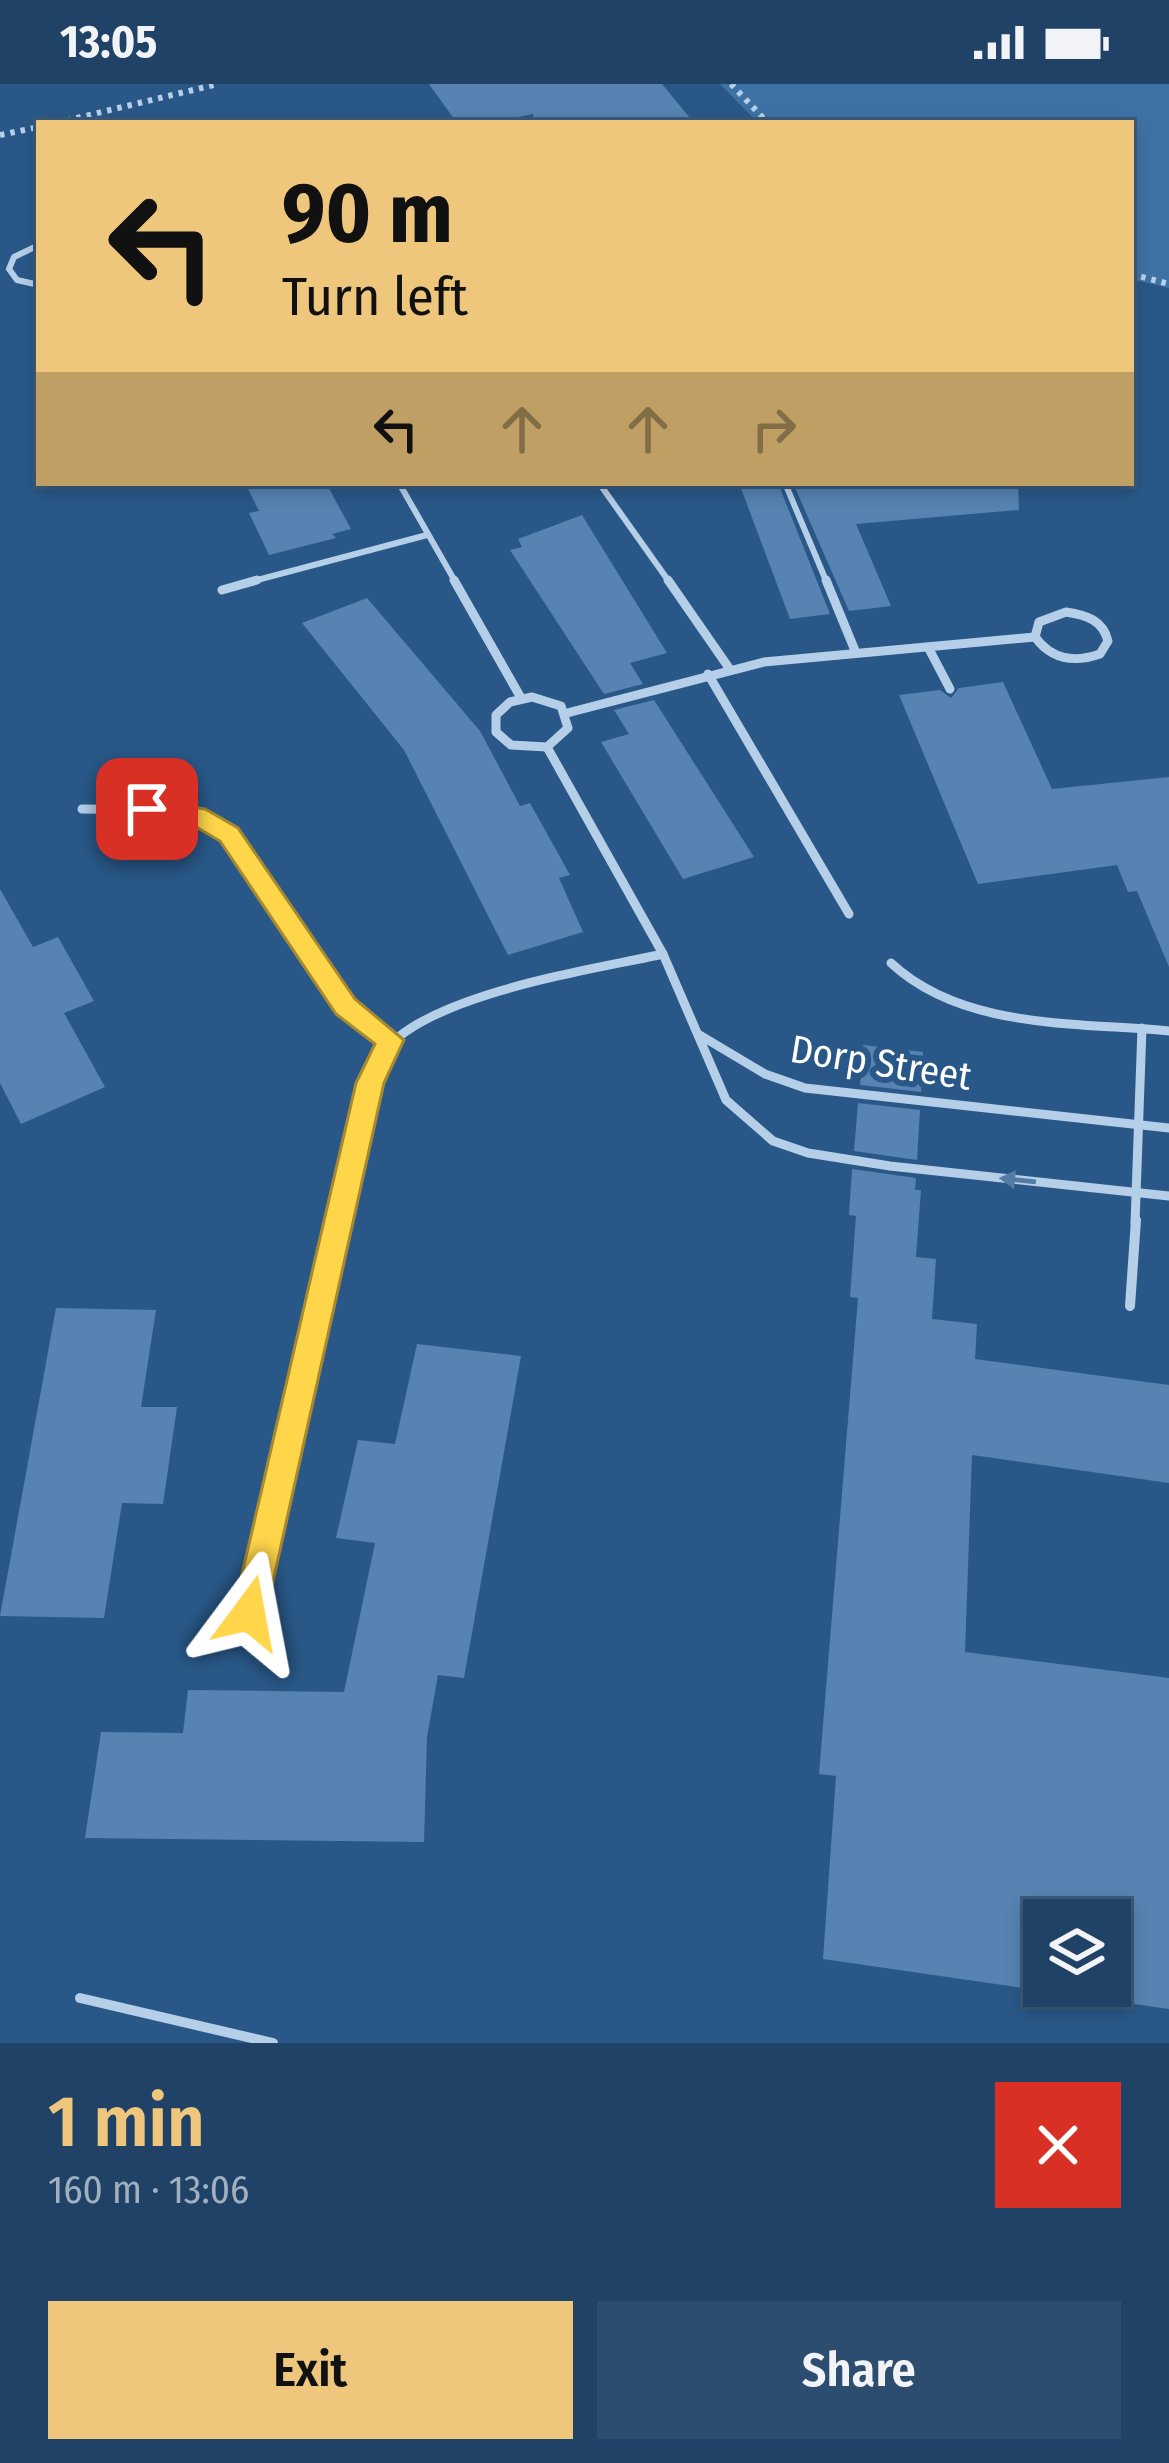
<!DOCTYPE html>
<html lang="en">
<head>
<meta charset="utf-8">
<style>
  :root { --surface:#1f4266; --page:#2c4d6f; --text:#f1f3f6; --muted:#a1b0bf; --line:#3c5b7a; --accent:#efc77c }
  body { margin:0; font-family:"Fira Sans Condensed",sans-serif; background:var(--page); color:var(--text); height:100vh; display:flex; flex-direction:column; font-size:45px; white-space:nowrap }
  * { box-sizing:border-box; margin:0 }
  p { font-size:39px; color:var(--muted) }
  .icon { flex:none; width:66px; height:66px; fill:none; stroke:currentColor; stroke-width:2; stroke-linecap:round; stroke-linejoin:round }
  .map { position:relative; height:1959px; overflow:hidden }
  .side { display:flex; flex-direction:column; background:var(--surface); flex:1 }
  .side>* { flex:none }
  .guide { position:absolute; left:36px; top:36px; width:1098px; height:366px; border-radius:0px; box-shadow:0 6px 18px #0003,0 0 0 3px var(--line); background:#efc77c; color:#111; overflow:hidden }
  .buttons { position:absolute; left:1023px; top:1815px; display:grid; gap:24px }
  .buttons a { display:grid; place-items:center; width:108px; height:108px; border-radius:0px; background:var(--surface); box-shadow:0 6px 18px #0003,0 0 0 3px var(--line); font-size:60px }
  .pin { position:absolute; display:grid; place-items:center; width:102px; height:102px; color:#fff; margin:-51px; border-radius:24px; box-shadow:0 6px 18px #0006 }
  .me { position:absolute; width:132px; margin:-66px; rotate:13deg; stroke-linejoin:round; filter:drop-shadow(0 0 9px #0008) }
  .turn { display:flex; align-items:center; gap:42px; height:252px; padding:0 48px; font-size:54px }
  .turn .icon { width:156px; height:156px; stroke-width:2.5 }
  .turn b { display:block; font-size:84px; line-height:102px }
  .lanes { display:flex; align-items:center; height:114px; padding:0 48px; background:#0003; justify-content:center; gap:60px; direction:ltr }
  .lanes .off { opacity:.35 }
  .round { display:grid; place-items:center; flex:none; width:126px; height:126px; border-radius:0px; background:var(--page) }
  .summary { display:flex; align-items:center; justify-content:space-between; height:204px; padding:0 48px }
  h1 { font-size:72px; font-weight:600; line-height:90px; color:var(--accent) }
  .primary-button { display:flex; gap:24px; margin-top:auto; padding:24px 48px }
  .primary-button a { flex:1; height:138px; border-radius:0px; background:var(--accent); color:#111; font-size:48px; font-weight:600; line-height:138px; text-align:center }
  .primary-button a+a { background:var(--page); color:var(--text) }
  .status { display:flex; justify-content:space-between; align-items:center; height:84px; padding:0 60px; background:var(--surface); direction:ltr }
  .status svg { height:33px; fill:currentColor }
  .map>svg:first-child { display:block }
</style>
</head>
<body>
<div class="status"><b>13:05</b><svg viewBox="0 0 49 12"><path d="M0 12V9h3v3zM5 12V6h3v6zM10 12V3h3v9zM15 12V0h3v12zM26 1h20v11H26zM47 4h2v5h-2z"/></svg></div>
<div class="map">
<svg width="1169" height="1959" viewBox="0 0 1169 1959">
  <rect width="100%" height="100%" fill="#295888"/>
  <path fill="#3e72a4" d="M720,0H1169V204L1131,195V39H758Z"/>
  <g fill="#5683b1" fill-rule="evenodd">
    <path d="M429,0H662L694,39H534L533,30L487,39H457Z"/>
    <path d="M245,399H326L351,445L332,450L336,454L269,471L249,429L259,427Z"/>
    <path d="M739,399H778L830,530L790,535Z"/>
    <path d="M793,399H1018L1019,426L856,440L891,522L849,527Z"/>
    <path d="M582,431L667,569L630,579L643,600L604,610L510,466L522,463L518,455Z"/>
    <path d="M367,514L480,647L520,722L530,719L570,791L559,794L583,848L508,871L404,666L302,539Z"/>
    <path d="M1003,598L1052,705L1169,693V883L1137,807L1128,808L1117,781L978,800L899,611L940,606L951,614L959,604Z"/>
    <path d="M654,616L754,773L683,795L601,658L629,650L614,626Z"/>
    <path d="M0,805L33,863L58,853L94,917L64,929L105,1003L21,1040L0,999Z"/>
    <path d="M863,961L923,968L921,1008L860,1001Z"/>
    <path d="M858,1019L920,1026L917,1076L854,1067Z"/>
    <path d="M852,1085L916,1094L915,1106H921L916,1173L936,1175L932,1235L977,1240L975,1275L1169,1301V1399L972,1371L965,1568L1169,1594V1925L823,1875L836,1692L819,1690L858,1214L850,1213L856,1132L849,1131ZM1044,1836H1110V1902H1044Z"/>
    <path d="M56,1224L156,1226L141,1323H177L163,1420L122,1419L104,1534L0,1532Z"/>
    <path d="M417,1260L521,1272L464,1594L438,1591L427,1653L424,1758L85,1754L101,1648L183,1649L188,1606L344,1608L375,1459L336,1454L358,1356L395,1360Z"/>
  </g>
  <g fill="none" stroke-linecap="round" stroke-linejoin="round">
    <g stroke="#b5cfe8" stroke-width="6" stroke-dasharray="4.5 6" stroke-linecap="butt">
      <path d="M731,0L768,39"/>
      <path d="M56,39L218,0"/>
      <path d="M0,51L39,43"/>
      <path d="M1131,190L1169,200"/>
    </g>
    <g stroke="#b5cfe8" stroke-width="6">
      <path d="M39,161L14,173L9,185L17,196L39,201"/>
      <path d="M399,399L456,499"/>
      <path d="M599,399L670,499"/>
      <path d="M785,399L827,499"/>
      <path d="M246,499L427,451"/>
    </g>
    <g stroke="#b5cfe8" stroke-width="9">
      <path d="M454,496L521,614"/>
      <path d="M668,496L729,584"/>
      <path d="M826,496L856,569"/>
      <path d="M222,506L257,496"/>
      <path d="M1066,528C1086,531 1103,536 1108,557L1100,570C1074,579 1052,576 1035,553L1039,538Z"/>
      <path d="M928,563L950,605"/>
      <path d="M708,590L849,830"/>
      <path d="M532,613L561,622L568,644L547,663L511,661L496,648V631L510,618Z"/>
      <path d="M567,629L764,578L1035,553"/>
      <path d="M547,663L663,870L726,1016L773,1057L808,1069L890,1082L1169,1112"/>
      <path d="M82,725L174,726L196,731L229,750L346,923L390,956"/>
      <path d="M891,879C963,946 1077,938 1169,947"/>
      <path d="M698,950L765,990L805,1004L1169,1044"/>
      <path d="M340,1139C347,1108 368,989 382,970C425,910 592,886 663,870"/>
      <path d="M1135,1139L1142,944"/>
    </g>
    <g stroke="#b5cfe8" stroke-width="10">
      <path d="M1130,1222L1136,1136"/>
      <path d="M249,1529L341,1136"/>
      <path d="M80,1914L273,1959"/>
    </g>
  </g>
  <defs><path id="oneway-solid" d="M-6-.8H1V-3.2L6.5 0L1 3.2V.8H-6Z" transform="scale(3)"/></defs>
  <use fill="#537ca5" href="#oneway-solid" transform="translate(1018 1096) rotate(-174)"/>
  <path fill="#ffd54a" stroke="#a68a30" stroke-width="3" d="M147,716L205,725L238,744L355,915L404,956L384,999L266,1529L261,1540L249,1545L238,1540L233,1529L356,999L375,960L336,930L220,757L191,740L138,731L134,725L138,719Z"/>
  <g text-anchor="middle" stroke-width="12" stroke-linejoin="round" paint-order="stroke">
    <g font-size="39" fill="#fff" stroke="#295888">
      <text transform="translate(881 978) rotate(9)" y="14">Dorp Street</text>
    </g>
  </g>
</svg>
<div class="buttons">
<a><svg class="icon" aria-label="layers" viewBox="0 0 24 24"><path d="M12 4l9 5-9 5-9-5zM3 14l9 5 9-5"/></svg></a>
</div>
<div class="pin" style="left:147px;top:725px;background:#d93025"><svg class="icon" aria-label="arrive" viewBox="0 0 24 24"><path d="M6 21V4h12l-3 4 3 4H6"/></svg></div>
<svg class="me" style="left:249px;top:1529px" viewBox="-20 -20 40 40"><path d="M0-17L14 15 0 8-14 15z" fill="#ffd54a" stroke="#fff" stroke-width="4"/></svg>
<div class="guide">
<div class="turn"><svg class="icon" aria-label="left" viewBox="0 0 24 24"><path d="M17 20v-9H6M10 6l-5 5 5 5"/></svg><div><b>90 m</b>Turn left</div></div>
<div class="lanes"><svg class="icon" aria-label="left" viewBox="0 0 24 24"><path d="M17 20v-9H6M10 6l-5 5 5 5"/></svg><svg class="icon off" aria-label="ahead" viewBox="0 0 24 24"><path d="M12 20V5M6 11l6-6 6 6"/></svg><svg class="icon off" aria-label="ahead" viewBox="0 0 24 24"><path d="M12 20V5M6 11l6-6 6 6"/></svg><svg class="icon off" aria-label="right" viewBox="0 0 24 24"><path d="M7 20v-9h11M14 6l5 5-5 5"/></svg></div>
</div>
</div>
<section class="side">
<div class="summary"><div><h1>1 min</h1><p>160 m · 13:06</p></div><a class="round" style="background:#d93025;color:#fff"><svg class="icon" aria-label="close" viewBox="0 0 24 24"><path d="M6 6l12 12M18 6L6 18"/></svg></a></div>
<div class="primary-button"><a>Exit</a><a>Share</a></div>
</section>
</body>
</html>
